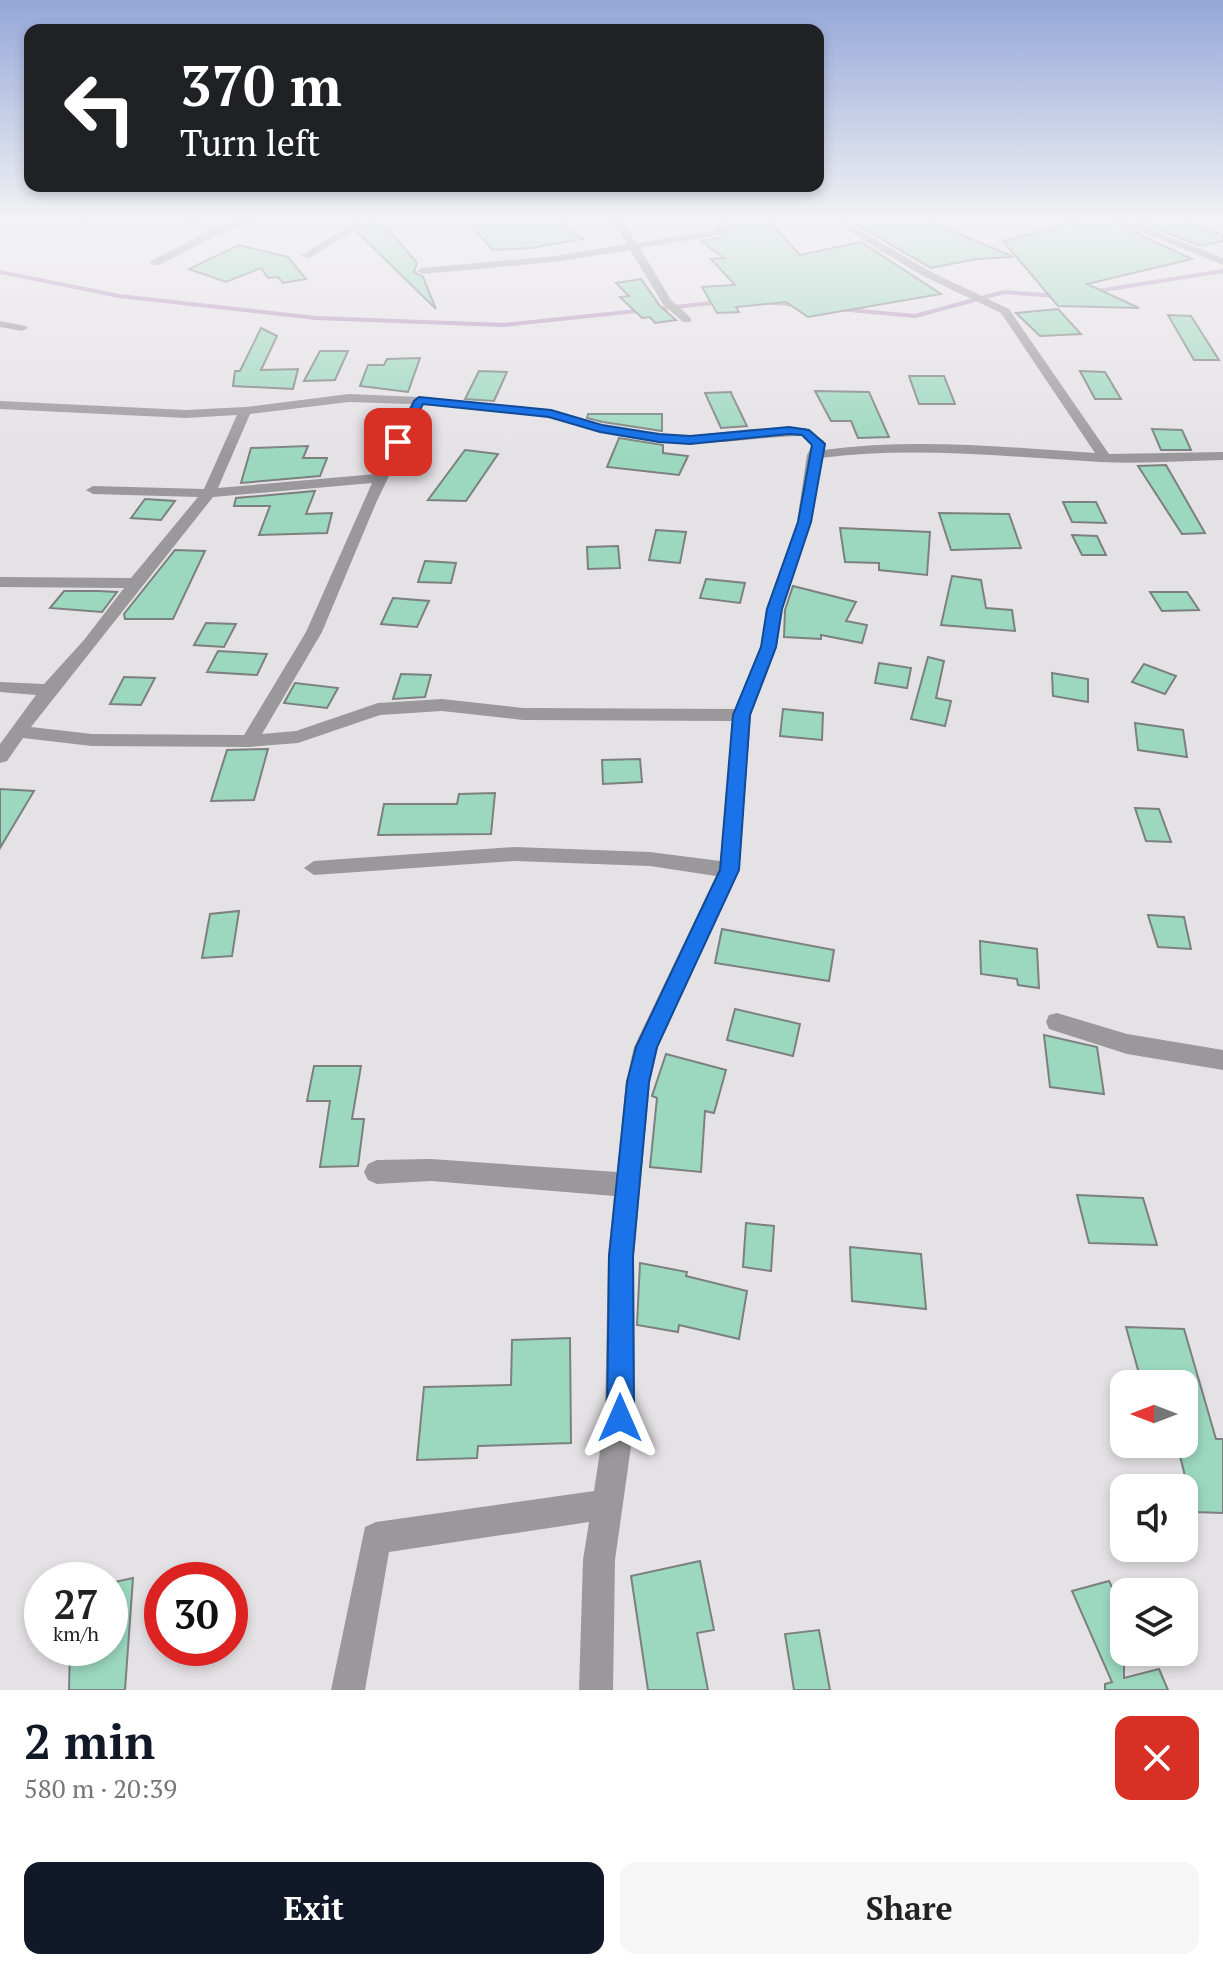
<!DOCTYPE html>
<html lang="en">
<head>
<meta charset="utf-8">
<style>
  :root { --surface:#fff; --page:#f6f6f6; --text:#222; --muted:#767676; --accent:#111827 }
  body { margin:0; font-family:"PT Serif",serif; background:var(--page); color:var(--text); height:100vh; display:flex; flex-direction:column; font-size:30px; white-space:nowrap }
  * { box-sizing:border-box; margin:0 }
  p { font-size:26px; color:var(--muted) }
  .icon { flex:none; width:44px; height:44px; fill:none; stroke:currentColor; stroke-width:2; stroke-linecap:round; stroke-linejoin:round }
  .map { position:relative; height:1690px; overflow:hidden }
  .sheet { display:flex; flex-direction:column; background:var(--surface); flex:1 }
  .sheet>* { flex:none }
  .banner { position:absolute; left:24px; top:24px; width:800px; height:168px; border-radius:16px; box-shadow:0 4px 12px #0003; background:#202124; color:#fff; overflow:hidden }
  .needle { width:52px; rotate:270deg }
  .buttons { position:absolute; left:1110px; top:1370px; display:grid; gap:16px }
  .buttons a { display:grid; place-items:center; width:88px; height:88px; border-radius:16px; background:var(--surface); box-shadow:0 4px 12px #0003; font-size:40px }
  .speed { position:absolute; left:24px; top:1562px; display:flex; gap:16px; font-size:40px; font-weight:700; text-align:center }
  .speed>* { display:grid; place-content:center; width:104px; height:104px; border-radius:50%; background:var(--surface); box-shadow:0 4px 12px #0003; line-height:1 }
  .speed small { font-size:20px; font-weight:400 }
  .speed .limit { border:12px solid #d22; background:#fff; color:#111 }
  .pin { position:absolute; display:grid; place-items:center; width:68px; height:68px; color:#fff; margin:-34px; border-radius:16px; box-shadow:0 4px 12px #0006 }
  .me { position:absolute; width:88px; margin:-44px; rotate:0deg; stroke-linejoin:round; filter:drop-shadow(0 0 6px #0008) }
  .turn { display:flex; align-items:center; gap:28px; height:168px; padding:0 24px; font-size:36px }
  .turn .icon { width:104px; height:104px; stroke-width:2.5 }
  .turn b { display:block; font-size:56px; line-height:68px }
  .round { display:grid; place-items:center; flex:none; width:84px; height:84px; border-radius:16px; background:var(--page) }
  .overview { display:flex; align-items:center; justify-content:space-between; height:136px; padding:0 24px }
  h1 { font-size:48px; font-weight:700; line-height:60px; color:var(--accent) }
  .primary-button { display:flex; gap:16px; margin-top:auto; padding:16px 24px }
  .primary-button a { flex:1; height:92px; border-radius:16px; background:var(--accent); color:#fff; font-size:32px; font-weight:700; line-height:92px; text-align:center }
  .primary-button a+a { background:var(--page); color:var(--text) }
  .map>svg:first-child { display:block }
</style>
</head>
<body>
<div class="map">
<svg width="1223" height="1690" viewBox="0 0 1223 1690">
  <rect width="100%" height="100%" fill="#e5e2e6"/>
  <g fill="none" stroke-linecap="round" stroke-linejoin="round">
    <g stroke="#b594bf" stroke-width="4">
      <path d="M0,272L119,296L316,318L504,325L722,302"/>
      <path d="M1091,292L1223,271"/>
      <path d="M764,302L798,305"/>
      <path d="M839,309L915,316L1004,292L1058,296"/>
    </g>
  </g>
  <g fill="#9cd8bf" stroke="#7c817f" stroke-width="2">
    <path d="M379,218L417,263L414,272L423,277L436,309L357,232Z"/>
    <path d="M464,218H555L583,239L531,248L493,250Z"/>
    <path d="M746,218H766L800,255L861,242L941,294L808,317L786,302L736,307L739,312L717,313L702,287L735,285L711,259L724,258L701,241L725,237L728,221Z"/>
    <path d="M845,218H922L1014,257L977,259L931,268Z"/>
    <path d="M1092,218H1104L1192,259L1087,284L1139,308L1058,306L1003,241Z"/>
    <path d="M1129,218H1174L1223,235V241L1201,246Z"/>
    <path d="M239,245L288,257L306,279L283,283L278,277L268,278L261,268L226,282L189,269Z"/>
    <path d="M641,279L660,306L676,320L655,323L650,317L642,318L620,297L629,296L616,283Z"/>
    <path d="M1058,309L1081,334L1040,336L1016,313Z"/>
    <path d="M1168,315L1191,316L1219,360H1194Z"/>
    <path d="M261,328L277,336L261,370L298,369L293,389L233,386L235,371H240Z"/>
    <path d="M320,351H348L335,380L304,381Z"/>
    <path d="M420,358L408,392L360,386L368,365H384L387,359Z"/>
    <path d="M479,371L507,372L494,401L465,399Z"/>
    <path d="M1080,371L1105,372L1121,399H1095Z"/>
    <path d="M909,376H944L955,404H919Z"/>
    <path d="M815,391L869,392L889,437L858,438L851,421H831Z"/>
    <path d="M731,392L732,395L747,426L721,428L705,393Z"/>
    <path d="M588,414H662V431L603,422L587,418Z"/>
    <path d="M1152,429L1182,430L1191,450H1161Z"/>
    <path d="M619,438L663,445V453L688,456L679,475L607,467Z"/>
    <path d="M308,446L303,458H327L320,476L241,483L251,448Z"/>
    <path d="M465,450L498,454L466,501L428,500Z"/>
    <path d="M1166,465L1205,533L1182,534L1138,466Z"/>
    <path d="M315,491L306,514L332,513L327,533L259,535L270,506H234L236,498Z"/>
    <path d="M145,499L175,501L161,520L131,518Z"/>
    <path d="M1063,502H1096L1106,523L1072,522Z"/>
    <path d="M939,513L1009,514L1021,548L951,550Z"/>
    <path d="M840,528L930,532L927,575L879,570V563L845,562Z"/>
    <path d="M656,530L686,532L680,563L649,560Z"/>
    <path d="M1072,535L1097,536L1106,555H1082Z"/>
    <path d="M618,546L620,568L588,569L587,547Z"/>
    <path d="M175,550L205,551L173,619H125L124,614Z"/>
    <path d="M425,561L456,563L451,583L418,582Z"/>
    <path d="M952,576L981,580L986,608L1012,610L1015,631L941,625Z"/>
    <path d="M706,579L745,583L740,603L700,598Z"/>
    <path d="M793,586L856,602L846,621L867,625L862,643L821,635V639L784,637L785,610Z"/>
    <path d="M64,591H98L117,592L102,612L50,608Z"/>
    <path d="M1150,592H1187L1199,610L1162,611Z"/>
    <path d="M393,598L429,601L417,627L381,624Z"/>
    <path d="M206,623L236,624L224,647L194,645Z"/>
    <path d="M218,651L267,654L257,675L207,672Z"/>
    <path d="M928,657L944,661L936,698L951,701L945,726L911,719Z"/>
    <path d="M879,663L911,668L907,688L875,683Z"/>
    <path d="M1144,664L1176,676L1165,694L1132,682Z"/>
    <path d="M1052,673L1088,679V702L1053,696Z"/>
    <path d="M401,674L431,675L425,697L393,699Z"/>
    <path d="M124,677L155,678L141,705L110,704Z"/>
    <path d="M295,683L338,688L327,708L284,703Z"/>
    <path d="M783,709L823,713L822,740L780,736Z"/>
    <path d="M1135,723L1183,730L1187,757L1138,750Z"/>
    <path d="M268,749L254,800L211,801L227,750Z"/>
    <path d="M640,759L642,782L603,784L602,760Z"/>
    <path d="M0,789L34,791L0,848Z"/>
    <path d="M495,793L491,834L378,835L384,804H457L459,794Z"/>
    <path d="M1135,808L1159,809L1171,842L1146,841Z"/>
    <path d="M239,911L232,956L202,958L210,914Z"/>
    <path d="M1148,915L1184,917L1191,949L1158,947Z"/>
    <path d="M722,929L834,950L829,981L715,963Z"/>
    <path d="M980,941L1037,949L1039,988L1018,985L1017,979L981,974Z"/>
    <path d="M735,1009L800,1024L793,1056L727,1040Z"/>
    <path d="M1044,1035L1097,1047L1104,1094L1050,1087Z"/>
    <path d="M666,1054L726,1070L714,1113L705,1111L701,1172L650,1167L657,1098L652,1096Z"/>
    <path d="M314,1066H361L352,1119H364L358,1166L320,1167L330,1101H307Z"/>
    <path d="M1077,1195L1143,1198L1157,1245L1089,1243Z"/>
    <path d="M746,1223L774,1226L771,1271L743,1267Z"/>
    <path d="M850,1247L921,1254L926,1309L852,1301Z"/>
    <path d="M640,1263L687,1272L686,1276L747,1291L739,1339L679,1325L678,1332L637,1325Z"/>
    <path d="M1126,1327L1184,1329L1216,1439H1223V1513L1194,1512L1177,1444H1184V1384H1142Z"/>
    <path d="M570,1338L571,1443L478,1446L477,1458L417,1460L424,1387L511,1385L512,1340Z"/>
    <path d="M700,1561L714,1630L697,1633L708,1690H648L631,1576Z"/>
    <path d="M133,1578L125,1690H69L70,1648H110V1583Z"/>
    <path d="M1109,1581L1124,1613V1678L1159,1669L1168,1690H1105V1684L1112,1682L1072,1591Z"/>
    <path d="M819,1630L830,1690H794L785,1634Z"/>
  </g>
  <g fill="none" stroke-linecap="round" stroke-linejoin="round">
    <g fill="#9a989a" fill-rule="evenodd">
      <path d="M90,218H103L86,227L77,225Z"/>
      <path d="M175,218C190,218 207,229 221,227C235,224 245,218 260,218L222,233L159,265H151V261L209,231Z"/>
      <path d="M363,218H375L309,258L300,256Z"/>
      <path d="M611,218H621L636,243L716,230L717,226L709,218H720L726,223L725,234L640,248L671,300L691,318V322H683L663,304L630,250L555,262L422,274L417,271L422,268L555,256L627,244Z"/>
      <path d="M827,218H839L931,272L1009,309L1109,454L1223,452V460C1183,461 1141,464 1101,462C1007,457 914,446 820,458L811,522L782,609L777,647L751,715L739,870L658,1047L650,1082L634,1256L635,1418L615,1560L613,1690H579L583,1560L589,1522L389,1552L365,1690H331L365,1527L376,1522L594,1491L605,1418L608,1256L614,1196L431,1181L377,1184L368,1180L364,1172L368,1164L377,1160L431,1159L617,1172L626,1082L634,1047L716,876L650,866L514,861L314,875L304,868L314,861L514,847L650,852L720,861L733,721L523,720L442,711L380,715L298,743L249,747L92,746L23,738L7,761L0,763V744L36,695L0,692V682L44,684L84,640L124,588L0,587V577L131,578L198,497L93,494L86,490L93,486L204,489L237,415L186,418L0,409V401L186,410L245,407L349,394L419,397L551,410L602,425L659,434L690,436L752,429L805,428L824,441L823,450C914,438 1004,447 1095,453L1001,313L923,276ZM349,402L411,404L376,474L218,488L250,414ZM423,405C465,409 511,409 552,419C589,427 623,438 660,442C707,447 755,437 802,436L812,445L807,455L797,522L766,609L761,647L735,709L523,708L442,699L378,703L296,731L262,734L322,632L376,503ZM372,483L306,632L244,735L92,734L31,727L213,497Z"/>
      <path d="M1107,218H1121L1223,258V265Z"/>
      <path d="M0,321L26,326L28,328L22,331L0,327Z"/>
      <path d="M1057,1013L1127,1034L1223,1050V1070L1127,1054L1049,1029L1046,1022L1049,1015Z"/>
    </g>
  </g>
  <linearGradient id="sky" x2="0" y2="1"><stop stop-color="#93a7d8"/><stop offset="0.48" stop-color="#f3f2f4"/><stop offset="1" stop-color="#f3f2f4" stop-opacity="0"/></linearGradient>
  <rect width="1223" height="455" fill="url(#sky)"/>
  <path fill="#1a73e8" stroke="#114b97" stroke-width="2" d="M419,397L551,410L602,425L659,434L690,436L789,427L809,430L825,444L811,522L782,609L776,647L750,715L739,870L657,1047L649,1082L633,1256L634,1418L630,1427L620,1431L611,1427L607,1418L609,1256L627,1082L636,1047L720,870L733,715L761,647L767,609L798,522L812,445L802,435L789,434L690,444L659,442L600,432L549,417L423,404L402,445H394L414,401Z"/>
</svg>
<div class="buttons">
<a><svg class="needle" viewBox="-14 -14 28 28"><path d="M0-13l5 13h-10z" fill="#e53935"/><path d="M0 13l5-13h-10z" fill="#767676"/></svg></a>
<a><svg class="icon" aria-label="sound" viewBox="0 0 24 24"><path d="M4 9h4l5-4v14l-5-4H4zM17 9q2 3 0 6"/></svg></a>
<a><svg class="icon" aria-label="layers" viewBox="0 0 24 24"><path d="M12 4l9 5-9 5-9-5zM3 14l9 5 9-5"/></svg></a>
</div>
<div class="speed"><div>27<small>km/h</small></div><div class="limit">30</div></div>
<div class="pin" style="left:398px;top:442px;background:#d93025"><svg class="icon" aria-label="arrive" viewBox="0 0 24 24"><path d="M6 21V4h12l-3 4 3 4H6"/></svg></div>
<svg class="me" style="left:620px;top:1418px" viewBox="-20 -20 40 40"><path d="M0-17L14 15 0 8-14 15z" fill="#1a73e8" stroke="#fff" stroke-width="4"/></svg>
<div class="banner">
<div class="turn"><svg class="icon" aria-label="left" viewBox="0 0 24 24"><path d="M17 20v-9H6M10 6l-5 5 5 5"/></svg><div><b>370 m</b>Turn left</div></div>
</div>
</div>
<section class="sheet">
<div class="overview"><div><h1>2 min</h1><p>580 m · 20:39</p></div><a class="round" style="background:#d93025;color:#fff"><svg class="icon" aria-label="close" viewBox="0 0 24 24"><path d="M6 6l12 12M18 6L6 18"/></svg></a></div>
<div class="primary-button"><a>Exit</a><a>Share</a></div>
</section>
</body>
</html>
